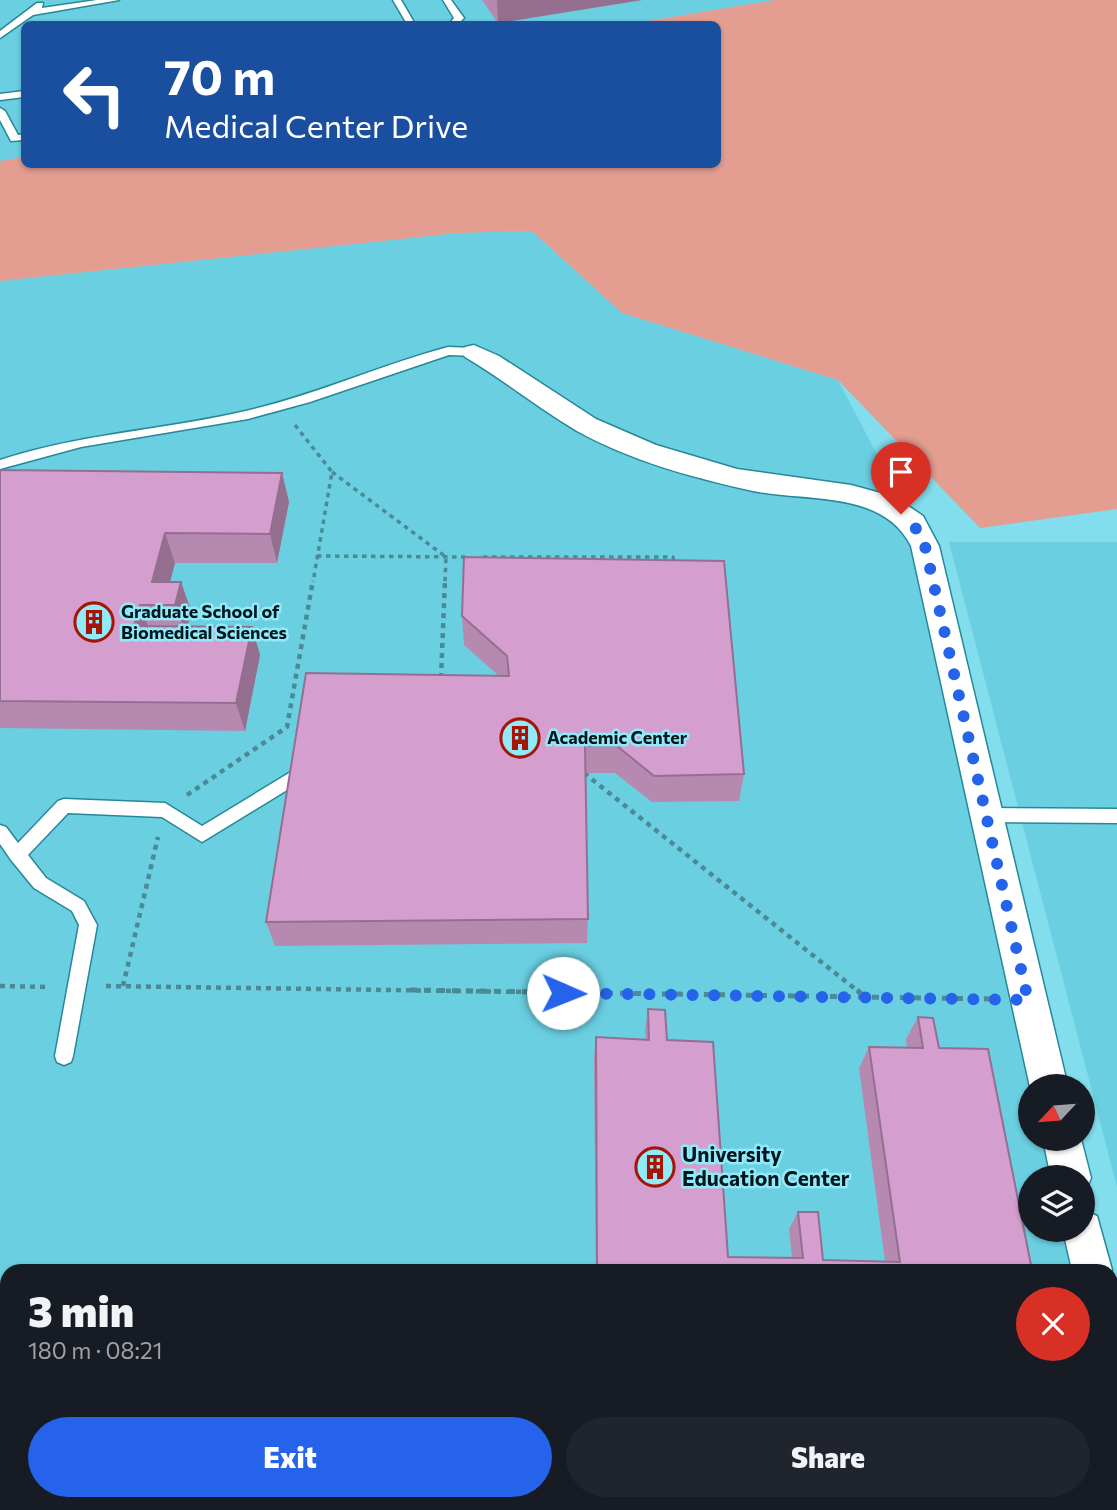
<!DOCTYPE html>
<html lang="en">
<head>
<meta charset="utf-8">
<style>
  :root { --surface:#171b24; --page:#20242c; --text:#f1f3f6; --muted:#9ea1a6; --accent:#2563eb }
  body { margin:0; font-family:Commissioner,sans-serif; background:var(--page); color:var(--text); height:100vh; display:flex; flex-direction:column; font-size:26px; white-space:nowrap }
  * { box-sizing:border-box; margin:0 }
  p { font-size:23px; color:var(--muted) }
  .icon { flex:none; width:38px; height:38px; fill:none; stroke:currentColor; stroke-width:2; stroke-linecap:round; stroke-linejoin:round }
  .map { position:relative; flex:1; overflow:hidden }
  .side { position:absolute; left:0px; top:1264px; width:1118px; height:247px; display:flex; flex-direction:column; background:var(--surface); border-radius:21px 21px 0 0; box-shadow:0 2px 5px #0004 }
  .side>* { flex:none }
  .banner { position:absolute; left:21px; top:21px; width:700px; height:147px; border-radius:10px; box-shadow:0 2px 5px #0004; background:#1a4fa0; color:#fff; overflow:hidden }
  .needle { width:46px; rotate:244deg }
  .controls { position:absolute; left:1018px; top:1074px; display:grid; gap:14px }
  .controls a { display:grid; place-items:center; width:77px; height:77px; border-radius:50%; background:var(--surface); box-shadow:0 2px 5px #0004; font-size:35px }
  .pin { position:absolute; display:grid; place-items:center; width:60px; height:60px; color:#fff; margin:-72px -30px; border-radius:50% 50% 50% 0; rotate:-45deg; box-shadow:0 0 7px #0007 }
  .pin .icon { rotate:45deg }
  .me { position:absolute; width:77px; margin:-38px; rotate:91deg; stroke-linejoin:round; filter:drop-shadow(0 0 5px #0008) }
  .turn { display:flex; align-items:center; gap:24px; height:147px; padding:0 28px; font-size:32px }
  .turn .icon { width:91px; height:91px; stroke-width:2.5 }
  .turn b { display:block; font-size:49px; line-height:60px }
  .round { display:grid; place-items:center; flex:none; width:74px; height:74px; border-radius:37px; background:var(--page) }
  .summary { display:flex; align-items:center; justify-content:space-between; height:119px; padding:0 28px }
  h1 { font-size:42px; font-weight:800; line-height:52px }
  .cta { display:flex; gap:14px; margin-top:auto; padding:14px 28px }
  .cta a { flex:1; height:80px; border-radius:42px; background:var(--accent); color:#fff; font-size:28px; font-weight:800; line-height:80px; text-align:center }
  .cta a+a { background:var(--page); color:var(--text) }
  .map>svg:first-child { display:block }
</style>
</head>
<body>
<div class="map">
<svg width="1117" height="1510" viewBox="0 0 1117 1510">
  <rect width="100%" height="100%" fill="#82dded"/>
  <g fill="#6acfe1">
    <path d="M0,0H774L629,24H24V157L0,161Z"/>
    <path d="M532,231L622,313L838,380L925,546L1031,1087V1139H1062L1071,1178H1031V1230H1083L1092,1270H7V1503H1111V1357L1117,1383V1510H0V281L458,233Z"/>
    <path d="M949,542H1117V1187Z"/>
  </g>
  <path fill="#e39d91" d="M774,0H1117V509L980,528L838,380L622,313L532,231L458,233L0,281V161L24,157V164H718V24H629Z"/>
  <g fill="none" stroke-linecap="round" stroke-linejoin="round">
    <g stroke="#268897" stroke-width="3">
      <g id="service">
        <path d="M97,0H119L33,15L0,38V31L37,3H43L42,8Z"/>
        <path d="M393,0H401L415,24H407Z"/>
        <path d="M443,0H451L464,18L458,24H449L454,18Z"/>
        <path d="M24,91V97L0,100V94Z"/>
        <path d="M0,108L5,111L18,135L24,134V140L11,141L0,120Z"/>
        <path d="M448,347L474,348L480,352L474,356L449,355L310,402L248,419L81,447L0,469V460C82,433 167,430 250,410C318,394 381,365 448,347Z"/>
        <path d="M299,767L305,769L307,774L305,779L202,842L162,817L68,813L28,855L46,878L84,901L97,925L73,1056L71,1062L64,1065L57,1062L55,1056L79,925L72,911L34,888L11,860L0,844V825L6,827L18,843L58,801L64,799L165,803L202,826Z"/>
        <path d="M986,808L1117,809V823L986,822L980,820L978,815L980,810Z"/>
        <path d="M191,1503H213L212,1510H190Z"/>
        <path d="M264,1503H286L285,1510H263Z"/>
      </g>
    </g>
    <g stroke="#268897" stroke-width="3">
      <g id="minor">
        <path d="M474,345L499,356L596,419L656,445L737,469L851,485L895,497L923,516L939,546L1068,1087H1030L911,546C883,490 807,502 753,491C694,478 631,461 577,431C538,408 504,380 465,357L462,352L465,347Z"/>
        <path d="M1043,1139H1081L1091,1178L1085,1192L1083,1178H1051Z"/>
        <path d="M1083,1210L1097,1216L1112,1270L1111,1273L1072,1270L1063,1230H1083Z"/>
        <path d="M1111,1336L1117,1338V1404L1111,1402Z"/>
      </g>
    </g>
    <g stroke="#4b8995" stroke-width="3.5" stroke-dasharray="4.5 4.5" stroke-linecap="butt">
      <path d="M295,425L332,472L313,582"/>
      <path d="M332,472L446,557L445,582"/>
      <path d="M317,556L470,557"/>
      <path d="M483,557H673L674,564"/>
    </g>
    <g stroke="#4b8995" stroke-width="4.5" stroke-dasharray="5 5" stroke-linecap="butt">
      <path d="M441,678L445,580"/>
      <path d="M584,773L859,992"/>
      <path d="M187,795L287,727L313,580"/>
      <path d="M0,986L48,987"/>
      <path d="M106,986L530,992"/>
      <path d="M123,986L158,837"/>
    </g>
    <g stroke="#4b8995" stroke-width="5" stroke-dasharray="7 7" stroke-linecap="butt">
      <path d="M410,990L993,999"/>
      <path d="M857,990L865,997"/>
    </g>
    <use href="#service" fill="#fff" fill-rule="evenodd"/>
    <use href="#minor" fill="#fff" fill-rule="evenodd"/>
  </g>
  <g fill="#b689b1">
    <path d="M482,0H642L498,23Z"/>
    <path d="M0,470L282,473L289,502L277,563H175L170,582H181L191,611L187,627H252L260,655L245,731L0,728Z"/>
    <path d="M462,616L744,774L739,801L652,802L615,773H585L588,919L587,943L275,946L266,922L499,676L464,645Z"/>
    <path d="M648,1009L667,1040L728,1257L792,1258L789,1229L798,1212L823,1260L885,1261L859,1068L869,1047L907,1048L906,1039L918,1017L939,1048L1032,1270H596L594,1058L596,1037L646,1039L645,1031Z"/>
    <path d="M801,1503H875L876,1510H801Z"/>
    <path d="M921,1503H1080L1081,1510H922Z"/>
  </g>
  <g fill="#946f90">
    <path d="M497,0H642L498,23Z"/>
    <path d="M282,473L289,502L277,563L270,534Z"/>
    <path d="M165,533L175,563L164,605L152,582Z"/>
    <path d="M181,582L191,611L186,634L175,605Z"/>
    <path d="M140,605L151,634L134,626Z"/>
    <path d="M252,627L260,655L245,731L236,703Z"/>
  </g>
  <g fill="#d49fce" stroke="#946f90" stroke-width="2">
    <path d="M0,470L282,473L270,534L165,533L152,582H181L175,605H140L134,626L252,627L236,703L0,701Z"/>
    <path d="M464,557L724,561L744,774L654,776L617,746H585L588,919L266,922L306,673L509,676L507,656L462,616Z"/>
    <path d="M648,1009L665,1010L667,1040L713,1042L728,1257L803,1258L798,1212H818L823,1260L900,1262L869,1047L923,1048L918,1017L933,1018L939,1048L988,1049L1032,1270H597L596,1037L649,1040Z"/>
    <path d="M599,1503H739L740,1510H599Z"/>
    <path d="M812,1503H875L876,1510H813Z"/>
    <path d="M938,1503H1080L1081,1510H939Z"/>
  </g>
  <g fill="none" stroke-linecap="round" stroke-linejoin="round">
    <path stroke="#2563eb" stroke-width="12" stroke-dasharray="0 21.6" d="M563,993L1028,1000L925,546L913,523L901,514"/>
  </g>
  <defs>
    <g id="building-ring" transform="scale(2.0125)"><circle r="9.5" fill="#90eafa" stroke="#a61405" stroke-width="1.5"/><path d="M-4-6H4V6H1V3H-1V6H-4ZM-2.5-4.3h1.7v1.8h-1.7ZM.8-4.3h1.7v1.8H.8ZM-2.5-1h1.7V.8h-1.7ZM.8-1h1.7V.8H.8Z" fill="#a61405"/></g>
  </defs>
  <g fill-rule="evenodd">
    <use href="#building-ring" x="94" y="622"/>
    <use href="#building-ring" x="520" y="738"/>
    <use href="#building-ring" x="655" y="1167"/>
  </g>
  <g text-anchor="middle" stroke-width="5" stroke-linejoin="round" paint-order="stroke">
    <g font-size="18" font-weight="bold" fill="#00161b" stroke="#90eafa" text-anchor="start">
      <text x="121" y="618">Graduate School of<tspan x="121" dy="21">Biomedical Sciences</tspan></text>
      <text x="547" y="744">Academic Center</text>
    </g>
    <g font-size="21" font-weight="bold" fill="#00161b" stroke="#90eafa" text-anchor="start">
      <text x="682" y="1162">University<tspan x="682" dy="24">Education Center</tspan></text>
    </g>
  </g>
</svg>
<div class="controls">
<a><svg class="needle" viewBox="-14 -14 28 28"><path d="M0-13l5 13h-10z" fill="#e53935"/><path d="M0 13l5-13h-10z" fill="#9ea1a6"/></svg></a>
<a><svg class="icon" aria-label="layers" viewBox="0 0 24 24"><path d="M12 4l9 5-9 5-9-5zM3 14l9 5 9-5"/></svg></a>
</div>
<div class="pin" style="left:901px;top:514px;background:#d93025"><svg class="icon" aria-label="arrive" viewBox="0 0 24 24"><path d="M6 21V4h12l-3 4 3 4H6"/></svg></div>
<svg class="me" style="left:563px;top:993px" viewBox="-20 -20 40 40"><circle r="19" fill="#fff"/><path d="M0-13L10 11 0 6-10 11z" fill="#2563eb"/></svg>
<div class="banner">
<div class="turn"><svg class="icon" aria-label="left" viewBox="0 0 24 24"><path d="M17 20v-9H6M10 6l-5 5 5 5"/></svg><div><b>70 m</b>Medical Center Drive</div></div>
</div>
<section class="side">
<div class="summary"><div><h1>3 min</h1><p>180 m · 08:21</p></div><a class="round" style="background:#d93025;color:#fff"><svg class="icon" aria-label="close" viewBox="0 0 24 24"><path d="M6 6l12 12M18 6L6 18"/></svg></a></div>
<div class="cta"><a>Exit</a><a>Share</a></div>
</section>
</div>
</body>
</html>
